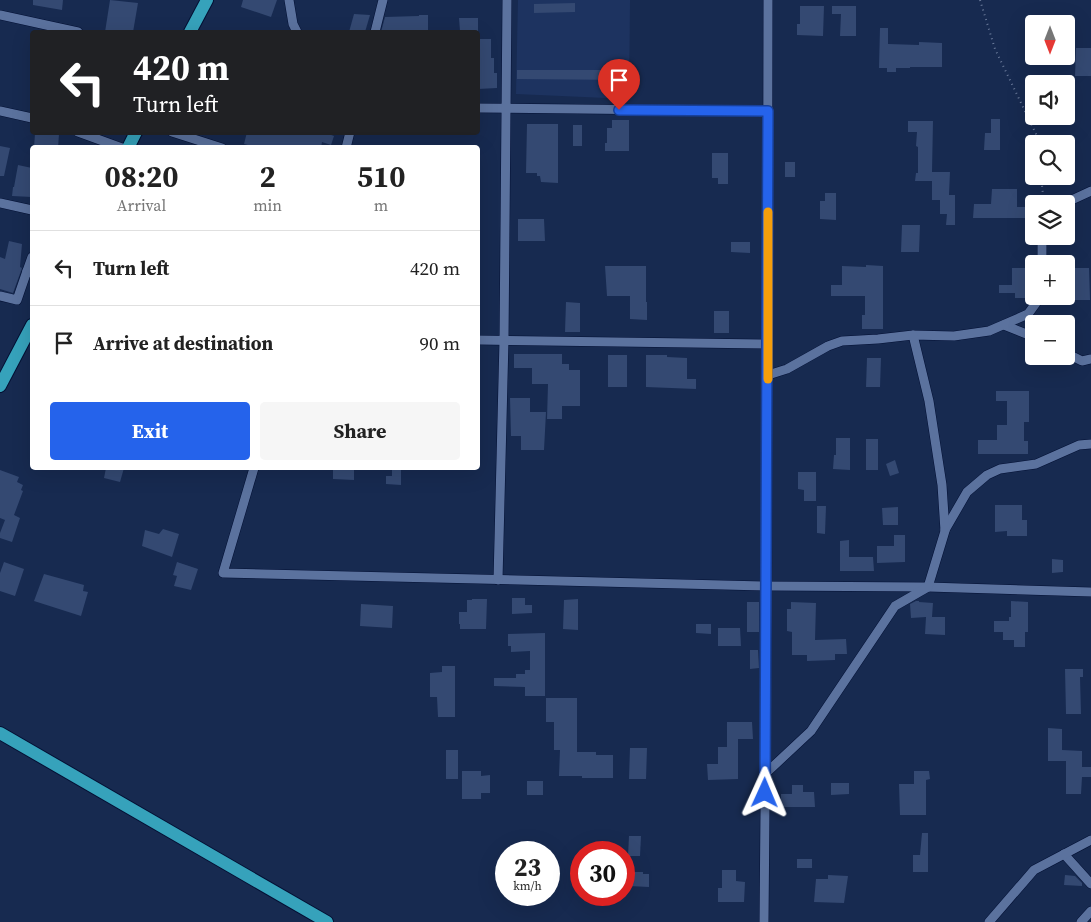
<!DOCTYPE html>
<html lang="en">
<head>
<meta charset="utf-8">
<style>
  :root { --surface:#fff; --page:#f6f6f6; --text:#222; --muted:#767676; --line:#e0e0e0; --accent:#2563eb }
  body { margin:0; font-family:"Source Serif 4",serif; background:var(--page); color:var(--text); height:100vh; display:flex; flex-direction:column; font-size:19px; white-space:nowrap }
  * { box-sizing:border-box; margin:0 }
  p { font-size:16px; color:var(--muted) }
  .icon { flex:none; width:28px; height:28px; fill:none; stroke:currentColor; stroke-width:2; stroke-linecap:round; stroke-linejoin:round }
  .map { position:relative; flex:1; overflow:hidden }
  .drawer { position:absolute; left:30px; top:145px; width:450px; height:325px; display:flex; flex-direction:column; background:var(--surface); border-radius:5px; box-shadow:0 5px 20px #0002 }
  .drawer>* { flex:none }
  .banner { position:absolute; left:30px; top:30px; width:450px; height:105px; border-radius:5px; box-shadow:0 5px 20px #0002; background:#202124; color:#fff; overflow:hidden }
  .needle { width:32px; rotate:180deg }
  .fabs { position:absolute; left:1025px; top:15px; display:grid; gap:10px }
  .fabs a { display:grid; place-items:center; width:50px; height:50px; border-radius:5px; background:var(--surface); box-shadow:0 5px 20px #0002; font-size:25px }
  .speed { position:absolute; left:495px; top:841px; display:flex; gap:10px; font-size:25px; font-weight:700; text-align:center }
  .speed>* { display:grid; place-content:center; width:65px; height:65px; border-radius:50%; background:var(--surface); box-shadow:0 5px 20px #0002; line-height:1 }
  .speed small { font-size:12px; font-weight:400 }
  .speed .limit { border:8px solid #d22; background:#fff; color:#111 }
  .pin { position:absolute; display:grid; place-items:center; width:42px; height:42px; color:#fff; margin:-51px -21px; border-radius:50% 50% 50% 0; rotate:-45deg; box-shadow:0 0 5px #0007 }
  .pin .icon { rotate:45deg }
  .me { position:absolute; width:55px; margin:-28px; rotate:1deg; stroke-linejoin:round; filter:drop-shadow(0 0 4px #0008) }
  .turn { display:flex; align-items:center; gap:18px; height:105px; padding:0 20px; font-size:22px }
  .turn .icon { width:65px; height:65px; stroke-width:2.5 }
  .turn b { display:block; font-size:35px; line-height:42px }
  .eta { display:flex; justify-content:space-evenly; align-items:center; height:85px; text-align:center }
  .eta b { font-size:30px; font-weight:700; line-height:35px }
  .action { display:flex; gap:10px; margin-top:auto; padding:10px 20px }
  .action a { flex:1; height:58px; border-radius:5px; background:var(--accent); color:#fff; font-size:20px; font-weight:700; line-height:58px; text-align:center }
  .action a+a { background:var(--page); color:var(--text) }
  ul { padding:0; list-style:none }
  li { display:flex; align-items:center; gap:15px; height:75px; padding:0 20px; border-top:1px solid var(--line) }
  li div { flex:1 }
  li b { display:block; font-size:19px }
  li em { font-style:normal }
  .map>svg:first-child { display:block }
</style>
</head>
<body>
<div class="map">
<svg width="1091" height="922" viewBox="0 0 1091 922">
  <rect width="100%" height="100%" fill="#172a50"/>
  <path fill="#1d3360" d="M518,0H630L629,99L516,94Z"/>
  <g fill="#344972">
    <path d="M33,0H63L62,10L33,5Z"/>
    <path d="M110,0L138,3L133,32H105Z"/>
    <path d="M243,0H277L271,17L241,7Z"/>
    <path d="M575,3V12L534,13V4Z"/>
    <path d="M800,6H824L823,36L797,35V24H800Z"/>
    <path d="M832,6H856V36H840L841,14H832Z"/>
    <path d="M354,14L370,15L365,32H349Z"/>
    <path d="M419,15H428V32H381L385,17L419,16Z"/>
    <path d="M459,18H478V32H462V31H460Z"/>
    <path d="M880,28H888V44L919,45V42L942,43V67H910V68H896V72H887V68H879Z"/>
    <path d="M478,39H491V58H494V73H497V88L478,89Z"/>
    <path d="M1076,48H1091V76H1075Z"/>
    <path d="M619,67H629V80L517,79V70H619Z"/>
    <path d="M991,119H1000V150H984L985,133H991Z"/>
    <path d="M612,120H629V151H605V143H607V128H612Z"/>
    <path d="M908,121H933L932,172H950L949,195H955V225H946L947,214H940V200H932V181H915L916,173H918V147L916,146L917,132H908Z"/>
    <path d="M527,124H558V183L541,182L540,176H537V173H526Z"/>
    <rect x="573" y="125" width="9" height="21"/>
    <path d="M247,132H323L334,136L331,145L322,142L321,148H259L244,144Z"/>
    <path d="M35,133L59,134L58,148H34Z"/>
    <path d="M0,146L10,148L4,176H0Z"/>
    <path d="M712,153H728V184H718V178H712Z"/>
    <rect x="785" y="162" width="10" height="15"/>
    <path d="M18,165L32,168V197L12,196L13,187H14Z"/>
    <path d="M992,189H1017V207H1032V218H973L974,204H991Z"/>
    <path d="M825,193H836V220L820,219V201H825Z"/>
    <path d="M518,219H544L545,241H518Z"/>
    <path d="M902,225H920L919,252H901Z"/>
    <path d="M9,241L22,244L20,267L22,268L13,293L0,289V257L5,259Z"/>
    <path d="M731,242H750V253L731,252Z"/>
    <path d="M866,265L883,266V329H862V315H865V296H831V285H842V266L866,267Z"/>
    <path d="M605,266H646V302H647V320L630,319V296H607Z"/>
    <path d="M1012,268H1032L1030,298H1015V293H999V285H1012Z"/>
    <path d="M1072,268H1089L1090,300H1072Z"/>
    <path d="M566,302L580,303V332H565Z"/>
    <rect x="714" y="311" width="15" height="22"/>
    <path d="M514,354H562V364H569V370H580V406H562V419H547L548,384H532V368H514Z"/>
    <rect x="608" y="355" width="19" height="32"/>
    <path d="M646,355H667V357L687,358V379H696V389L646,387Z"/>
    <path d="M867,358H881L880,387H866Z"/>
    <path d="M996,391H1029V422H1024V441H1028V454H978V440H997V425H1007V401H996Z"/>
    <path d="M510,398H530V412H546L544,450H521V436H511Z"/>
    <path d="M836,438H850V470L833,469L834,455H836Z"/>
    <rect x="866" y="439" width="12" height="31"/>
    <path d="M895,460L899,473L890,476L886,464Z"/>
    <path d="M106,468H124L120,482L104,478Z"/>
    <path d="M333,468H354V480L333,479Z"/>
    <path d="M392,469L401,470V485L386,484V476H392Z"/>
    <path d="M0,470L19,477L17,482L23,485L21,490L23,491L14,515L20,518L12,542L0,538V533L5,520L0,518Z"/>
    <path d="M798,472H816V501H804V490L798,489Z"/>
    <path d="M995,505H1022V520H1027V536H1007V531L995,532Z"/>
    <path d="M817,506H826L825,534L817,533Z"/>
    <path d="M898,507V525H883L882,508Z"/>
    <path d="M163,529L179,534L172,557L142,546L145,530L159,534Z"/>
    <path d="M894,535H905V562L877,563V546H894Z"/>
    <path d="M849,540V557H873L874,571H840V541Z"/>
    <path d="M1052,559L1063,560V572L1052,573Z"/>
    <path d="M4,562L24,569L15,596L0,591V573Z"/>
    <path d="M177,562L198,569L191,590L174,586L177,576L173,575Z"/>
    <path d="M44,574L84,585L83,591L88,592L81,616L34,601Z"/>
    <path d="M512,598H525V605H532V613L512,614Z"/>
    <path d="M472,599H487L486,629H460V624H459V612H467V600H472Z"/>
    <path d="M578,599V630L563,629L564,600Z"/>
    <path d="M916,601H919V602L933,603L932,617H945V635L925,634L926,617L911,618L910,604Z"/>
    <path d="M1011,601L1028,602V632H1025V647H1014V640H1003V632H994V621H1009V617H1011Z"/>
    <rect x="747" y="602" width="12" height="30"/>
    <path d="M791,602L816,603L815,640L846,639L847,654H835V660L807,661V655H792V632L787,631V609H791Z"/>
    <path d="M361,604L393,606L392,628L360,626Z"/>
    <path d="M696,624H711V634L696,633Z"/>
    <path d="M718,628H740L741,646H718Z"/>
    <path d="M545,633V696H525V687L494,686V678H516V674H525V670H530V651L511,652V646H508V634Z"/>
    <path d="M750,650H758L759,668L750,669Z"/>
    <path d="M442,666H455V717H438L437,697H430V673L442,672Z"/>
    <path d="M1065,669H1083V677H1080L1081,714H1066Z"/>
    <path d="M546,698H577V752H596V755H613V778H582V776H559L560,750H554V722H546Z"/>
    <path d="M727,722H752L753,739H738V779L708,780L707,764H718V747H727Z"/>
    <path d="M1048,728L1062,729V750L1082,751V767H1091V777H1082L1081,794H1066V761H1048Z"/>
    <path d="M630,748H647L646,779H629Z"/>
    <rect x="446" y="750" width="12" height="29"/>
    <path d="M462,771H481V776L490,775V793H481V799H462Z"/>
    <path d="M914,771H929L930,779L926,780V815H900L899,784H914Z"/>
    <rect x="527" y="781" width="16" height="14"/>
    <path d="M831,783H849V794L831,795Z"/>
    <path d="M792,785H803V792H814L815,807H781V794H792Z"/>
    <path d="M922,833H928V872H913V855H920Z"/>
    <path d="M629,836H641L640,856H628Z"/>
    <rect x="797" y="859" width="15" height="9"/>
    <path d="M722,870H736V881L745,882L744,902H718V888H722Z"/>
    <path d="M632,872H643V874H649V887L629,886L630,874H632Z"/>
    <path d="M828,875L848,876L844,903L814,902L816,879H828Z"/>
    <path d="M1065,875L1075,876L1082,883V886L1064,885Z"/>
  </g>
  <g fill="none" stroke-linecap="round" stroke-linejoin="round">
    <g stroke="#031034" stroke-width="10">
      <g id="street">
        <path d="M289,0L293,24L297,32"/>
        <path d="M0,15L78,32"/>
        <path d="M375,32L383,0"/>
        <path d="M478,108L769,111"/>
        <path d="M0,111L32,118"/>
        <path d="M78,132L122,148"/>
        <path d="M172,132L222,148"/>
        <path d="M346,148L350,132"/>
        <path d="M0,203L32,210"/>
        <path d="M1063,204L1091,191"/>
        <path d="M1042,264V236"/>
        <path d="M32,273L27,271L32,257"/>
        <path d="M0,296L17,300L27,271"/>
        <path d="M1004,325L1034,337"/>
        <path d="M478,340L768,344"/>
        <path d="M1066,353L1082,361L1091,359"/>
        <path d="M768,375L787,369L828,346L842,341L878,339L913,335L954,336L989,331L1028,314L1036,303L1037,296"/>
        <path d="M254,468L223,573L767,586L928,587L1091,592"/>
        <path d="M945,530L967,492L987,475L1000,469L1036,464L1079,445L1091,444"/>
        <path d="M498,580L504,340L507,0"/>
        <path d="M765,774L811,731L895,606L928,587L945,531L942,485L929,401L913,335"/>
        <path d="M1064,854L1091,884"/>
        <path d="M764,922L767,586L768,0"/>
        <path d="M989,922L1034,870L1091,840"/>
        <path d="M1081,922L1091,911"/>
      </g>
    </g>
    <g stroke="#031034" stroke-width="14">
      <g id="primary">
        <path d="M190,32L207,0"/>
        <path d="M128,148L136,132"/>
        <path d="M0,386L32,325"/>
        <path d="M0,733L327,922"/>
      </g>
    </g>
    <g stroke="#6a7a9a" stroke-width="2" stroke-dasharray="1 4" stroke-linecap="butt">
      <path d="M980,0L995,49L1037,136L1038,144"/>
      <path d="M1041,176L1044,204"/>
    </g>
    <use href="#street" stroke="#5b729e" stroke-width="9"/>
    <use href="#primary" stroke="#36a2bb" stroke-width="12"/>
  </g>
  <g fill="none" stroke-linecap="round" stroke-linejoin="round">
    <g stroke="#184099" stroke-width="12">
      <path id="route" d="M619,110L768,111L765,793"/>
    </g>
    <use href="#route" stroke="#2563eb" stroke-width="9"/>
    <path stroke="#f59e0b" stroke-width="9" d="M768,379V212"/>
  </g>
</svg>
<div class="fabs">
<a><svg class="needle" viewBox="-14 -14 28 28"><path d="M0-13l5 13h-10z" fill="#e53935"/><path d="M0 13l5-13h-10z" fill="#767676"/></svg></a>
<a><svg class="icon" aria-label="sound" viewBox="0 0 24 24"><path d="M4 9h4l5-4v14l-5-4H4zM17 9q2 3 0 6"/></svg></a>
<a><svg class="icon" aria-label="search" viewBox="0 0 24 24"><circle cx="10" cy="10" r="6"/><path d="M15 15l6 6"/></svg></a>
<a><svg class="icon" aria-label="layers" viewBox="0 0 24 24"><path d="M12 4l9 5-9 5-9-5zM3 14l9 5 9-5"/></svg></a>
<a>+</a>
<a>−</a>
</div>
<div class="speed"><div>23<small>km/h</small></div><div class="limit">30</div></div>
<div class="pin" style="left:619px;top:110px;background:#d93025"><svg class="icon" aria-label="arrive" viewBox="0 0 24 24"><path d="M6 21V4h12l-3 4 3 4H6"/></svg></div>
<svg class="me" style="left:765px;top:793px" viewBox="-20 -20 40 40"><path d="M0-17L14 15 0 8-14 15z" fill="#2563eb" stroke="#fff" stroke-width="4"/></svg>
<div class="banner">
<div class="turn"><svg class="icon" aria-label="left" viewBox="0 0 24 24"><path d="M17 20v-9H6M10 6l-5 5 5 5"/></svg><div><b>420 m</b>Turn left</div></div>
</div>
<section class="drawer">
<div class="eta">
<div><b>08:20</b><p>Arrival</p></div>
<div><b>2</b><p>min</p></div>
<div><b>510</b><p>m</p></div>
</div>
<ul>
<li><svg class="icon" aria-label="left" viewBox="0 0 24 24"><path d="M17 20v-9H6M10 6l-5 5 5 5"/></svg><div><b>Turn left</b></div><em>420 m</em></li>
<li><svg class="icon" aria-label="arrive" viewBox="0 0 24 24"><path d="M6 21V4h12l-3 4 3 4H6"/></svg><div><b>Arrive at destination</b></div><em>90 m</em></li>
</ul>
<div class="action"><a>Exit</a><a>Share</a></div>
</section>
</div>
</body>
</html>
